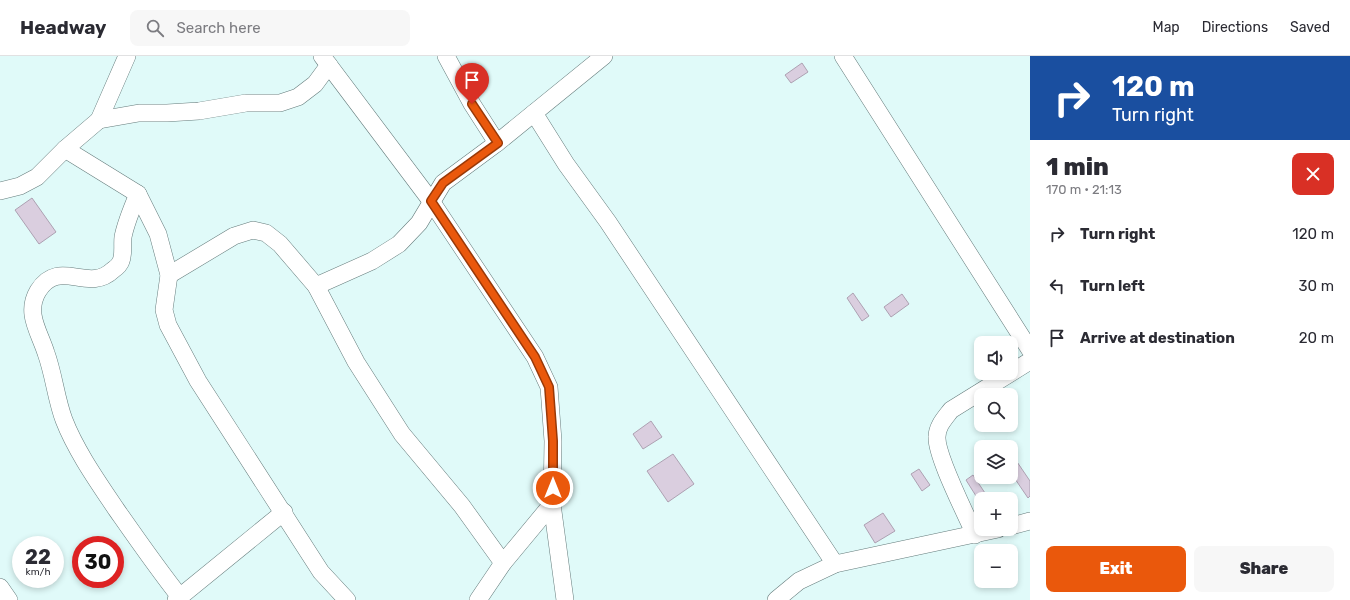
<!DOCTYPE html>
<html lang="en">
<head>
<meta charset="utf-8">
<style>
  :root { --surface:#fff; --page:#f7f7f7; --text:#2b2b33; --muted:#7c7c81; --line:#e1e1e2; --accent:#ea580c }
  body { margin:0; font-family:Rubik,sans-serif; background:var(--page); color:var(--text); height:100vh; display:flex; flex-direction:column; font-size:15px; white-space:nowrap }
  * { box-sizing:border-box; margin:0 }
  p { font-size:13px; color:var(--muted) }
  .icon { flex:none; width:22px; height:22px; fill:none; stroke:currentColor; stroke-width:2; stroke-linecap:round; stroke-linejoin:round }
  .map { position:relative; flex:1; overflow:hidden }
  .sheet { display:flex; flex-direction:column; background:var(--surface); width:320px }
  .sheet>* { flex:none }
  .guide { background:#1a4fa0; color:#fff; overflow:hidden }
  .controls { position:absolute; left:974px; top:280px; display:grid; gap:8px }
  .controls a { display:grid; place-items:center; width:44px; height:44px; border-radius:8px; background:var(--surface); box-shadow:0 2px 6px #0003; font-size:20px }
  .speed { position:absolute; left:12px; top:480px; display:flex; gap:8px; font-size:20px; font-weight:700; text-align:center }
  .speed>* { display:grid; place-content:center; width:52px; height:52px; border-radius:50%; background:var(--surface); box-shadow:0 2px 6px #0003; line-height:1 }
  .speed small { font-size:10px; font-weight:400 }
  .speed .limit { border:6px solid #d22; background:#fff; color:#111 }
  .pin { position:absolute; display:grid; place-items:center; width:34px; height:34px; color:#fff; margin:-41px -17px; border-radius:50% 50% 50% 0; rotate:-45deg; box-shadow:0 0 4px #0007 }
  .pin .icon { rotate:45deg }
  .me { position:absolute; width:44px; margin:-22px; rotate:0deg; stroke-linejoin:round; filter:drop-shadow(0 0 3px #0008) }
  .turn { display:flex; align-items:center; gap:14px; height:84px; padding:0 16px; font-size:18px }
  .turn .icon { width:52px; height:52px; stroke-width:2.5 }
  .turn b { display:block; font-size:28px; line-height:34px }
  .round { display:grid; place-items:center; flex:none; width:42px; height:42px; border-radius:8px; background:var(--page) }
  .head { display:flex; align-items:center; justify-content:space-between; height:68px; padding:0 16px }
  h1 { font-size:24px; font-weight:800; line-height:30px }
  .action { display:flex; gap:8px; margin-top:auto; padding:8px 16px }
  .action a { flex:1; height:46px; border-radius:8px; background:var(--accent); color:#fff; font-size:16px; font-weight:800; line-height:46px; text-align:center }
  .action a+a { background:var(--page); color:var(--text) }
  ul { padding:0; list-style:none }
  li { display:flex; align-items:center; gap:12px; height:52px; padding:0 16px }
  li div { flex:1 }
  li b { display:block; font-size:15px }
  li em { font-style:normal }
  header { display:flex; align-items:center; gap:24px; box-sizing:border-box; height:56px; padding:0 20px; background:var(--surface); border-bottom:1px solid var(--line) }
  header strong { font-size:19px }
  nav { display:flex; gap:22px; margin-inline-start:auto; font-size:14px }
  .search { width:280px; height:36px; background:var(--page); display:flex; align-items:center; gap:10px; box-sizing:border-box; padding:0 14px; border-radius:8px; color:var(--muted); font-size:15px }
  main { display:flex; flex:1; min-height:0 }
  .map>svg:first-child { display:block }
</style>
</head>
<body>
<header>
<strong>Headway</strong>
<div class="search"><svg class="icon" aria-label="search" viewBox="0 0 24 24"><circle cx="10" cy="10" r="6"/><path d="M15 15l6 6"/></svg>Search here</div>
<nav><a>Map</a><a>Directions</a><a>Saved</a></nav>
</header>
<main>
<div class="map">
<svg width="1030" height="544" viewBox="0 0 1030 544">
  <rect width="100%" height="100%" fill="#e0faf9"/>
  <g fill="#dacedf" stroke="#ada1b2">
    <path d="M802,7L808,16L791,27L785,19Z"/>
    <path d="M32,142L56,176L39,188L15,154Z"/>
    <path d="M853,237L869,260L862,265L847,242Z"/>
    <path d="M902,238L909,248L891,261L884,251Z"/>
    <path d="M651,365L662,381L643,393L633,378Z"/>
    <path d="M1011,397L1030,425V440L1028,442L1011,417Z"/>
    <path d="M673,398L694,428L668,446L647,415Z"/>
    <path d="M919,413L930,429L922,435L911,418Z"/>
    <path d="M973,419L989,443H981V448L966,424Z"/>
    <path d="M883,457L895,475L875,487L864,469Z"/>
  </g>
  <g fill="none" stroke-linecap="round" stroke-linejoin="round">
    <g stroke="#657c7c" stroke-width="18">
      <g id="minor">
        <path d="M322,0L431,145L535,301L549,331L553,385L552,448L565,544"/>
        <path d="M446,0L472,48L497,87"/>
        <path d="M843,0L1030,294"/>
        <path d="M534,57L566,108L608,166L835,508"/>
        <path d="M99,64L139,57H167L199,55L246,47H280L298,41L315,28L329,9"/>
        <path d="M65,93L138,138L158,178L169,219L164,254L168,269L198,325L321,516L347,544"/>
        <path d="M0,135L20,130L37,121L65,93L99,64L127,0"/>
        <path d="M138,138C132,152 126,166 123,181C122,188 124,198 121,205C120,208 116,212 113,214C88,238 59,201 38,235C25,257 39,275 46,297C54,319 56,343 64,364C76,395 98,426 116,453C137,483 157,512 180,541"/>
        <path d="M169,219L234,180L253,174L266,177L280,188L316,230L356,306L402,378L462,450L503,507"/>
        <path d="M316,230L372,205L399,188L419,167L443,127L497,87L604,0"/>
        <path d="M1011,470L1030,465"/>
        <path d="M975,479C966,458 936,400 937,381C937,370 945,362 951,354L1030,305"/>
        <path d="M0,531L9,544"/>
        <path d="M176,544L284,456"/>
        <path d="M478,544L503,507L552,448"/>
        <path d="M776,544L799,525L835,508L998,473"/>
      </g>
    </g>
    <use href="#minor" stroke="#fff" stroke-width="17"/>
  </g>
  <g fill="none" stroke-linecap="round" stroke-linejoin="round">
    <g stroke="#983908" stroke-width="10">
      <path id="route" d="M472,48L498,87L443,127L431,145L535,301L549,331L553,385V432"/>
    </g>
    <use href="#route" stroke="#ea580c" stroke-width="7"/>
  </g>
</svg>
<div class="controls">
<a><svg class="icon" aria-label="sound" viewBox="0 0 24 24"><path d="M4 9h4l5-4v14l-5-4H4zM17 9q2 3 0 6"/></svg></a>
<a><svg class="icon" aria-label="search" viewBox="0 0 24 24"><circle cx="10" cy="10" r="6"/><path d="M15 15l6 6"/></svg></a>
<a><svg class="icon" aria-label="layers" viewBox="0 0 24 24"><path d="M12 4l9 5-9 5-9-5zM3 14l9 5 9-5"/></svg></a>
<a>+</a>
<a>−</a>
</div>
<div class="speed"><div>22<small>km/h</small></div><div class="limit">30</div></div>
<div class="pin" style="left:472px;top:48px;background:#d93025"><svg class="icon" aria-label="arrive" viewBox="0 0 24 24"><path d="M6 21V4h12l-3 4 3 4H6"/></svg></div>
<svg class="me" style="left:553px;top:432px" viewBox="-20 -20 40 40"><circle r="17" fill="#ea580c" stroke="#fff" stroke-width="3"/><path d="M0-11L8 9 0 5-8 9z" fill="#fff"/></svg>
</div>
<section class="sheet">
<div class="guide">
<div class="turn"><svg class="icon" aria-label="right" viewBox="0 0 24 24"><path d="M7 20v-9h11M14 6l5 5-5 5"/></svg><div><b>120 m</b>Turn right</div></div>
</div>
<div class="head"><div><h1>1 min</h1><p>170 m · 21:13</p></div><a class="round" style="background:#d93025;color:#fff"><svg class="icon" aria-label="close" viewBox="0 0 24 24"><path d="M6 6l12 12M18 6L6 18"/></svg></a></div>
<ul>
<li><svg class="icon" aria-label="right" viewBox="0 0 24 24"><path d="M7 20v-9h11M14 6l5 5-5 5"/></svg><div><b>Turn right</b></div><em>120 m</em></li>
<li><svg class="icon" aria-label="left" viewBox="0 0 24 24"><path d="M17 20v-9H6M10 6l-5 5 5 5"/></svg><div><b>Turn left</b></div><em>30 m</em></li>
<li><svg class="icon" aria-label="arrive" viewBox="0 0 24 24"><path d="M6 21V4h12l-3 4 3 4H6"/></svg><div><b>Arrive at destination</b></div><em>20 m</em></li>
</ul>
<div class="action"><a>Exit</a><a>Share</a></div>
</section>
</main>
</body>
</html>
